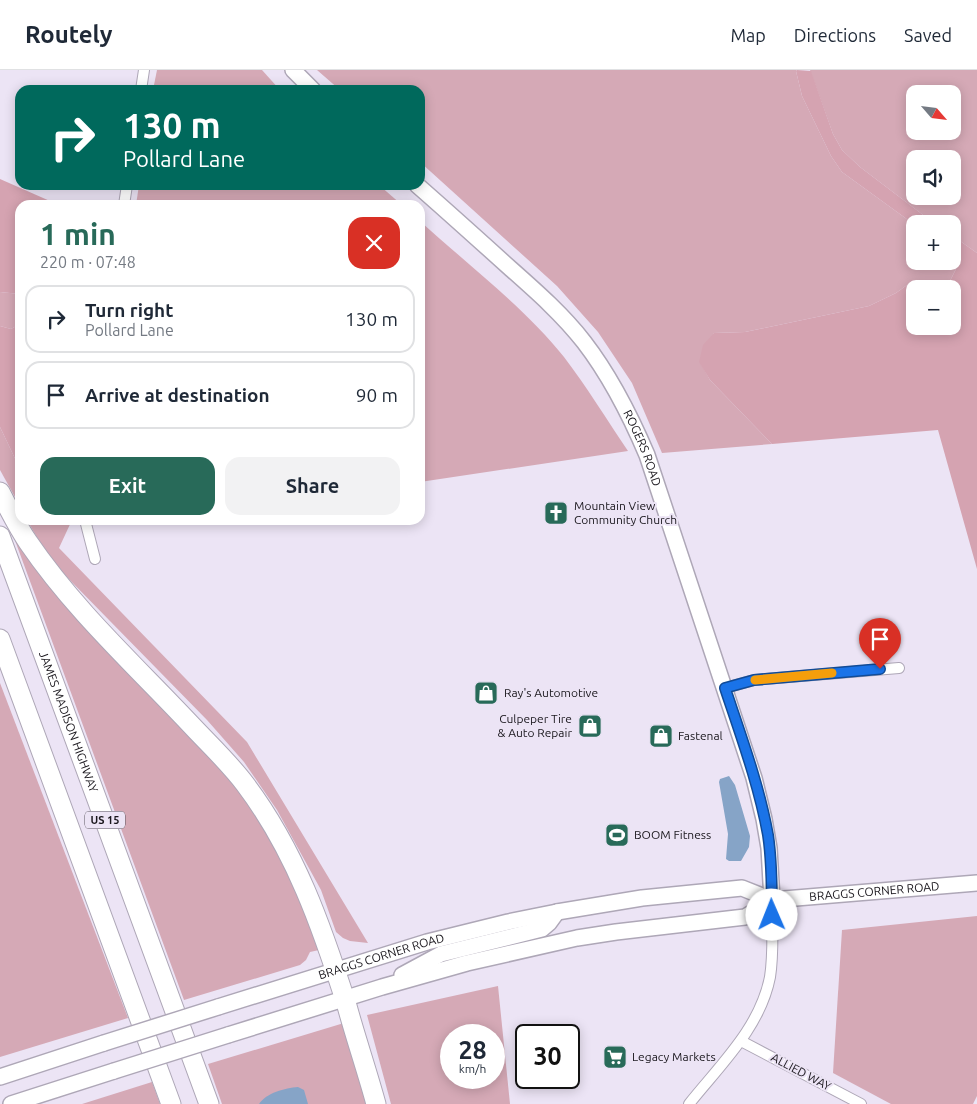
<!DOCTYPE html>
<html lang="en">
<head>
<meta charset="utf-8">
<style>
  :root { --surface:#fff; --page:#f2f2f3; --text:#1f2937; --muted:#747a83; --line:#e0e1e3; --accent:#286a59 }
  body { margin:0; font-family:Ubuntu,sans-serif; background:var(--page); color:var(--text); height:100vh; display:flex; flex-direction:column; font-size:19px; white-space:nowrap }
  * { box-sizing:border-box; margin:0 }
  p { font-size:16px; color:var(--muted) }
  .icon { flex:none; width:28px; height:28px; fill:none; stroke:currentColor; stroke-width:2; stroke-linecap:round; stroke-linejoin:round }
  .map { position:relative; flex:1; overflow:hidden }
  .side { position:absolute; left:15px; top:130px; width:410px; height:325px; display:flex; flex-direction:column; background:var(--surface); border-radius:15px; box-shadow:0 2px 12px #0003 }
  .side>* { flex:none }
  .banner { position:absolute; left:15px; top:15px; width:410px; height:105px; border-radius:15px; box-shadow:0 2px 12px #0003; background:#00695c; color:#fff; overflow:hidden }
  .needle { width:32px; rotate:118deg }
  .controls { position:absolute; left:906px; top:15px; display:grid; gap:10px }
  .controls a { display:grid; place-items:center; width:55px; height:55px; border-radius:10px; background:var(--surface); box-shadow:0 2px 12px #0003; font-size:25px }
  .speed { position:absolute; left:440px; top:954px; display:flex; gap:10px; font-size:25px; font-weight:700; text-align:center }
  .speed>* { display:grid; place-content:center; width:65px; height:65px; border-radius:50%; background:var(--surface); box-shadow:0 2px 12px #0003; line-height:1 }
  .speed small { font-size:12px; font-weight:400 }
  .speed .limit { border:2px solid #111; border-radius:8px; background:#fff; color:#111 }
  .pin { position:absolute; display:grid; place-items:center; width:42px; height:42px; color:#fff; margin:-51px -21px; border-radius:50% 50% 50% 0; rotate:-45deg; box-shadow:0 0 5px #0007 }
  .pin .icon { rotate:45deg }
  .me { position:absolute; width:55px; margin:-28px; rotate:359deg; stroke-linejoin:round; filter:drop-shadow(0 0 4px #0008) }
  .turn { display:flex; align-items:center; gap:18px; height:105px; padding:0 25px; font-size:22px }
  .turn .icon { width:65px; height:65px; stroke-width:2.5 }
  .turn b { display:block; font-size:35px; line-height:42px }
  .round { display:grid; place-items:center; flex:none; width:52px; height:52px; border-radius:15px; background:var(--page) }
  .head { display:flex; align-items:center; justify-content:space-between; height:85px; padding:0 25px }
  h1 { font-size:30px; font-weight:600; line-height:38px; color:var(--accent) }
  .cta { display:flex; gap:10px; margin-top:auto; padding:10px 25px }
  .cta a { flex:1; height:58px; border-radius:15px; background:var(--accent); color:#fff; font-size:20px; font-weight:600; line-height:58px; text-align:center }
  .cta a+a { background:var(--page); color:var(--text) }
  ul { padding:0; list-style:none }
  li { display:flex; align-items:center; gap:15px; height:68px; margin:0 10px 8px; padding:0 15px; border:2px solid var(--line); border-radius:15px }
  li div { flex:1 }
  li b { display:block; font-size:19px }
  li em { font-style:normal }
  header { display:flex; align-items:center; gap:30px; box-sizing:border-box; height:70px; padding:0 25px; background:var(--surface); border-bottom:1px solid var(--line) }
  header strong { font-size:24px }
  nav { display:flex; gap:28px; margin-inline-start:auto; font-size:18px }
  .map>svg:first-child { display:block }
</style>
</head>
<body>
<header>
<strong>Routely</strong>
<nav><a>Map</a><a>Directions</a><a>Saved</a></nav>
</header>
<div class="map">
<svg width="977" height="1034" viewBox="0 0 977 1034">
  <rect width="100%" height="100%" fill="#ece4f5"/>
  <g fill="#d5a9b6" fill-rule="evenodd">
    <path d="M157,0H262L280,20H153Z"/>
    <path d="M317,0H797L796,1L802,26L831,86L842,102L915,155V191H952L953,183L958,195L950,211L935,219L914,210L896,223L869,236L745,262L714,263L700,292L710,310L772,374L662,383L632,313L598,262L557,216L420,92V20H340Z"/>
    <path d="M810,0H977V183L953,166L952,154H935L860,97L842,80L833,64ZM915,24H952V61H915ZM915,89H952V126H915Z"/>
    <path d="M139,115H379L402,135H136Z"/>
    <path d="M420,151C467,194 525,238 564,287C587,317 607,350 628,381L420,412Z"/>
    <path d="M0,222L20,224V254L11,259L0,256Z"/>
    <path d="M0,357L20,399V436L0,400Z"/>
    <path d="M27,450H72L59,478L247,672L368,873L350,871L343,868L336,862L321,820L277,740L244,692L207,650L60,500L39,471Z"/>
    <path d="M13,465L245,727L261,752L290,804L319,880L310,882L306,890L300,895L184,930Z"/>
    <path d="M0,613L128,948L0,987Z"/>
    <path d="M977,846V1026L973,1034H891L833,1003L842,860Z"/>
    <path d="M498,916L510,1034H391L367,945ZM451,965H494V1008H451Z"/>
    <path d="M344,953L368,1034H222L208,994Z"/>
    <path d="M152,1012L160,1034H82Z"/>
  </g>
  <g fill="#d5a3b1">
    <path d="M797,0L811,1L833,64L842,80L860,97L935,154H915V155L842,102L831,86L802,26L796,1Z"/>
    <path d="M0,109L59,135H20V224L0,222Z"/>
    <path d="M953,166L977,183V499L938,360L772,374L710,310L699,292L703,275L714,263L745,262L869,236L896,223L914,210L934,219H915V256H952V219H935L950,211L958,195L953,183Z"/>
    <path d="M20,254V399L0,357V256L11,259Z"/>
  </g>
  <g fill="#86a4c7">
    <path d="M729,706L735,715L750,766L749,777L741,791H729L726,789L728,764L719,712L720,709Z"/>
    <path d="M298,1017L304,1020L308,1034H259C266,1023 285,1018 298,1017Z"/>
  </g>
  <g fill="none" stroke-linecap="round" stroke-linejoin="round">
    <g stroke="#aea7b7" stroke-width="12">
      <g id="street">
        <path d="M141,20L144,0"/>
        <path d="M124,135L127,115"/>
        <path d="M85,450L95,489"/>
        <path d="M725,618L754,610L899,598"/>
        <path d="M741,971L861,1034"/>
        <path d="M689,1034C720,995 760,958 770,907C774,882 772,855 772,830"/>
      </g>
    </g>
    <g stroke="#aea7b7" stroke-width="18">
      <g id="secondary">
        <path d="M293,0L313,20"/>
        <path id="s1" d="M417,115C449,143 480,171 511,199C537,222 563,245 584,272C611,307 630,345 647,385L754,708L764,749L769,778L772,830"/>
        <path d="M402,905L441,884L542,859L549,853L557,842"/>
        <path id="s2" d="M218,937L427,872L508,852L557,842L642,828L742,818L772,830L977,813"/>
        <path d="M228,965L382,917L467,893L577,868L616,862L745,847L772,830"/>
        <path d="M0,1007L104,973"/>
        <path d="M11,1034L114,1001"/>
      </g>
    </g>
    <g stroke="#aea7b7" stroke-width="21">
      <g id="highway">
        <path d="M0,422C9,439 17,456 28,472C75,541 137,597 194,658C211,676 230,694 245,714C295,780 322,857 347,936C356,969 367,1001 376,1034"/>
        <path id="s3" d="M0,466L209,1034"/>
        <path d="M0,569L171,1034"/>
      </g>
    </g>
    <use href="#street" stroke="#fff" stroke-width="10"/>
    <use href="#secondary" stroke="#fff" stroke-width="15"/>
    <use href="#highway" stroke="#fff" stroke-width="19"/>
    <g stroke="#aea7b7" stroke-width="18" stroke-linecap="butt">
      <g id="secondary-bridge">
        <path d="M104,973L218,937"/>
        <path d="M114,1001L228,965"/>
      </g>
    </g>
    <use href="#secondary-bridge" stroke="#fff" stroke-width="15"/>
  </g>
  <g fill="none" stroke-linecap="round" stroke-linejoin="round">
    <g stroke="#114b97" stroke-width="12">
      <path id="route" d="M772,845C772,819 772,791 768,765C759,715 741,666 725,618L754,610L880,599"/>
    </g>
    <use href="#route" stroke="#1a73e8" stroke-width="9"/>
    <path stroke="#f59e0b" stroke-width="9" d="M755,610L832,603"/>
  </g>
  <defs>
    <g id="church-square" transform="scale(1.25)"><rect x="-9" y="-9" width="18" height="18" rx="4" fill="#286a59" stroke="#ece4f5"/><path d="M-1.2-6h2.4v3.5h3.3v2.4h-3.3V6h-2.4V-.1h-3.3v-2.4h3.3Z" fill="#fff"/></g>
    <g id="shop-square" transform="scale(1.25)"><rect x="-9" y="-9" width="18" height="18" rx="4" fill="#286a59" stroke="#ece4f5"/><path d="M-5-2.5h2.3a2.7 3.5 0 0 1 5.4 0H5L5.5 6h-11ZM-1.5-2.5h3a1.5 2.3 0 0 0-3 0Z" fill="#fff"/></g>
    <g id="stadium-square" transform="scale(1.25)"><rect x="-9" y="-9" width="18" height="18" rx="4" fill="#286a59" stroke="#ece4f5"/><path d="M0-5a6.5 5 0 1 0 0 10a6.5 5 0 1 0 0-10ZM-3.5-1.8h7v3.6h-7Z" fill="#fff"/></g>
    <g id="supermarket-square" transform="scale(1.25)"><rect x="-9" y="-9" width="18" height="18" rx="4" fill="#286a59" stroke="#ece4f5"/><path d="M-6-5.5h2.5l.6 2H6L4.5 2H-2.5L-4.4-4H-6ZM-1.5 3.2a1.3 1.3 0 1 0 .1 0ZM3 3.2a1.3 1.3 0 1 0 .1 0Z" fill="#fff"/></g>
  </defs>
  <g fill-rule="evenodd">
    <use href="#church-square" x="556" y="443"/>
    <use href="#shop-square" x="486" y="623"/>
    <use href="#shop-square" x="590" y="656"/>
    <use href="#shop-square" x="661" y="666"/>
    <use href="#stadium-square" x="617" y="765"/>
    <use href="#supermarket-square" x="615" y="987"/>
  </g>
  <g text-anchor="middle" stroke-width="4" stroke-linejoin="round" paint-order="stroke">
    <rect fill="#ece4f5" stroke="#58545d" stroke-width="1" x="85" y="741.5" width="40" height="17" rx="4"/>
    <g font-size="11" font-weight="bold" fill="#19161c">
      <text x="105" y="754">US 15</text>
    </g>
    <g font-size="12" fill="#19161c" stroke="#ece4f5">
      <text dy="4" stroke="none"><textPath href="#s1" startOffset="351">ROGERS ROAD</textPath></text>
      <text dy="4" stroke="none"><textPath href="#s3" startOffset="198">JAMES MADISON HIGHWAY</textPath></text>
      <text dy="4" stroke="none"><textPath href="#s2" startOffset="674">BRAGGS CORNER ROAD</textPath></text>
      <text dy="4" stroke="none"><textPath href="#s2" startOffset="171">BRAGGS CORNER ROAD</textPath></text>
      <text transform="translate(801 1002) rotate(28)" y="4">ALLIED WAY</text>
    </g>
    <g font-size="12" fill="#19161c" stroke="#ece4f5" text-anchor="start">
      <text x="574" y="440">Mountain View<tspan x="574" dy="14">Community Church</tspan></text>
      <text x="504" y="627">Ray's Automotive</text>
      <text x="572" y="653" text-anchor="end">Culpeper Tire<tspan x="572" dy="14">&amp; Auto Repair</tspan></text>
      <text x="678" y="670">Fastenal</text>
      <text x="634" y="769">BOOM Fitness</text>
      <text x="632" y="991">Legacy Markets</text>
    </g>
  </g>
</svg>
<div class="controls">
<a><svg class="needle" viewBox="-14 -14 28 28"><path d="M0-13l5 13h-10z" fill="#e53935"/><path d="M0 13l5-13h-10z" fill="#747a83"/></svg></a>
<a><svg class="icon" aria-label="sound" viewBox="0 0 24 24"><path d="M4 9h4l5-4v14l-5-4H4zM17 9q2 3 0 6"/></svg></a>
<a>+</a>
<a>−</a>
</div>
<div class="speed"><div>28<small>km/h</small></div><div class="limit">30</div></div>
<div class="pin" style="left:880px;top:599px;background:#d93025"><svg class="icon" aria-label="arrive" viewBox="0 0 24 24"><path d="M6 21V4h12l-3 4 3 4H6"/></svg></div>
<svg class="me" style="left:772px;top:845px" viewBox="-20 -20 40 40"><circle r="19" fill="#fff"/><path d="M0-13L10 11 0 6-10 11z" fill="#1a73e8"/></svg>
<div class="banner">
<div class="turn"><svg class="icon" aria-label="right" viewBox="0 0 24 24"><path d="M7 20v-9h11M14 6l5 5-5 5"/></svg><div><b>130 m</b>Pollard Lane</div></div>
</div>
<section class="side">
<div class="head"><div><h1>1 min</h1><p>220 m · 07:48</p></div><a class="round" style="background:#d93025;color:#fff"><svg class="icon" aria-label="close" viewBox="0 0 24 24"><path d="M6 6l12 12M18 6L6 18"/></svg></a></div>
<ul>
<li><svg class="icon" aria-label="right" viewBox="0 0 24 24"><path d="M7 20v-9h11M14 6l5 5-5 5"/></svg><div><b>Turn right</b><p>Pollard Lane</p></div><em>130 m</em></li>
<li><svg class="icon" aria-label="arrive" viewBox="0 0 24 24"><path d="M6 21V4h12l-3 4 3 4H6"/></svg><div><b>Arrive at destination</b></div><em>90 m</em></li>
</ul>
<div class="cta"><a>Exit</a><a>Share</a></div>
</section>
</div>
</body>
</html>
